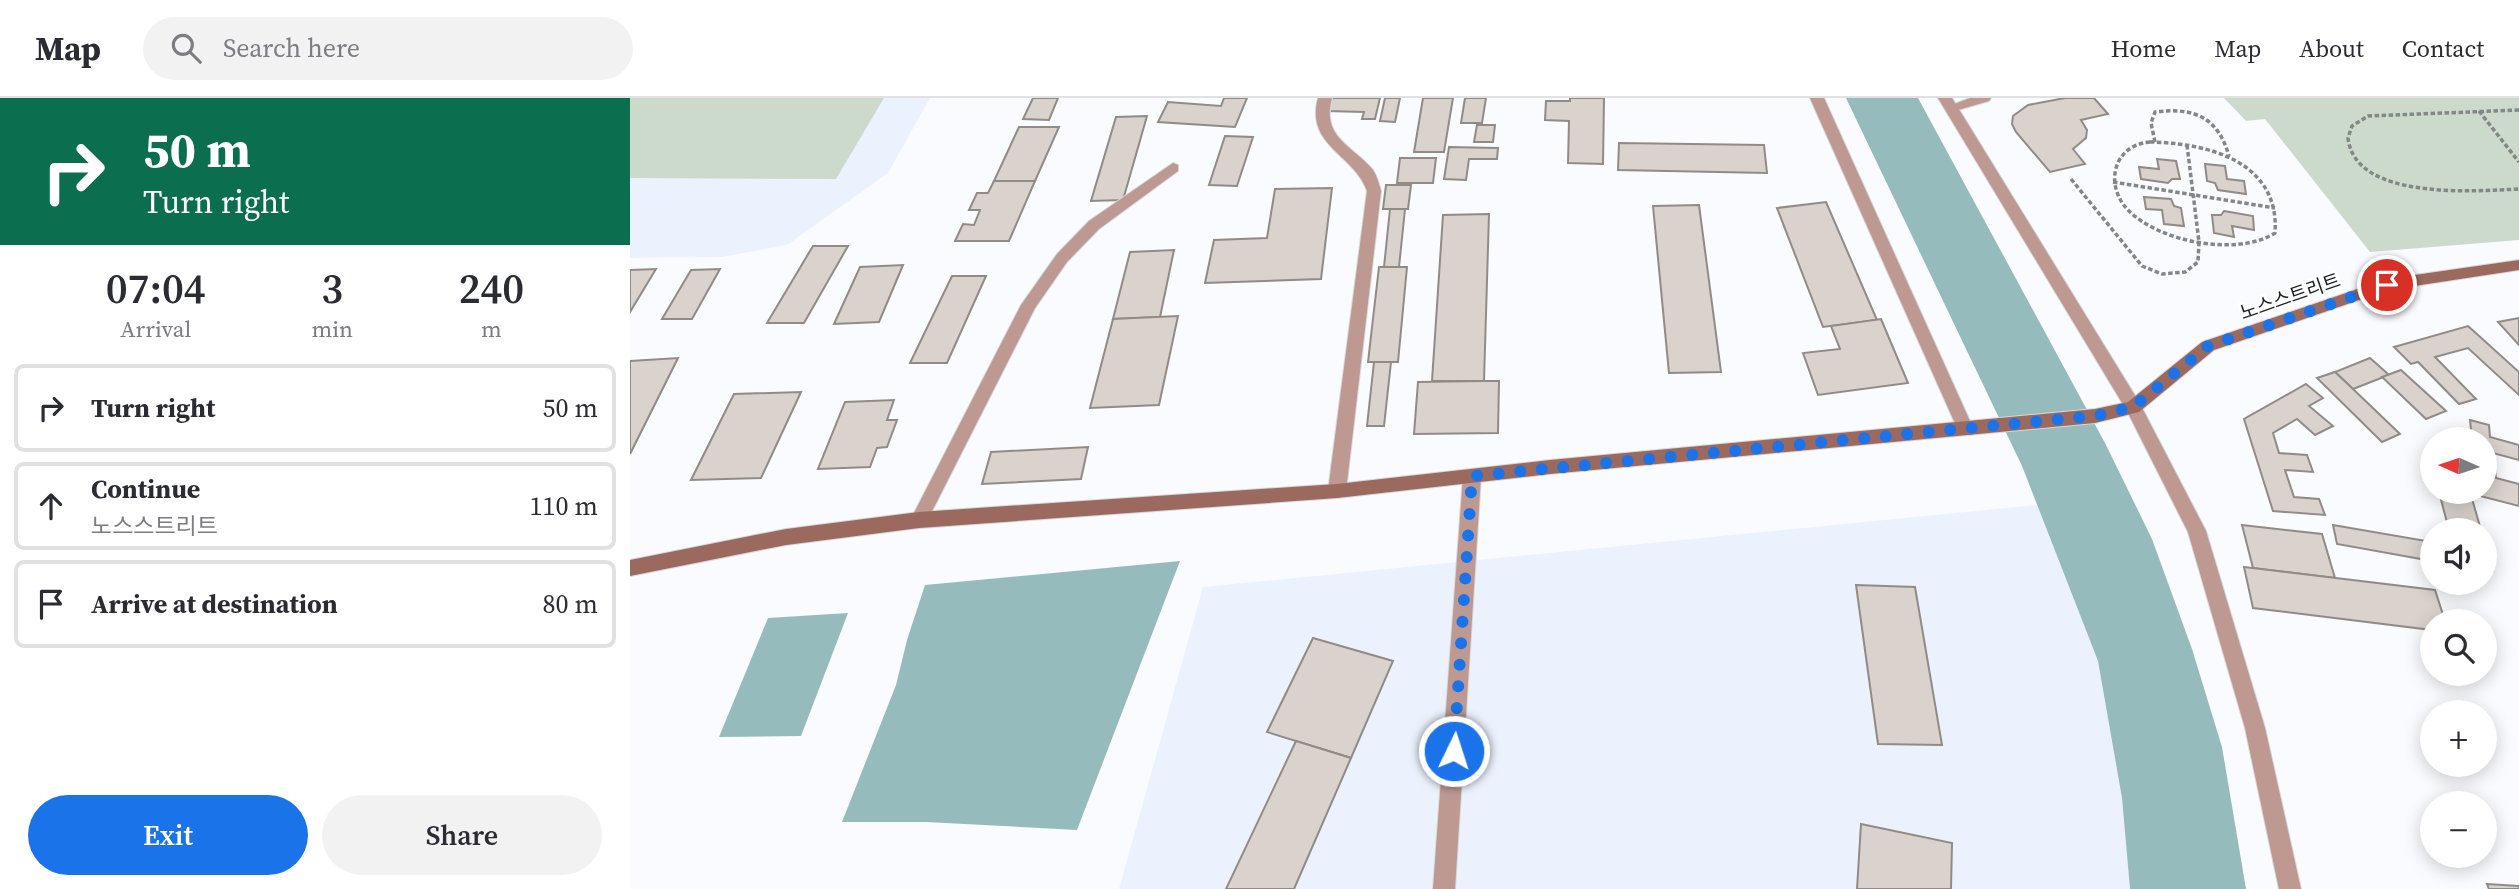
<!DOCTYPE html>
<html lang="en">
<head>
<meta charset="utf-8">
<style>
  :root { --surface:#fff; --page:#f2f2f3; --text:#2b2b33; --muted:#7c7c81; --line:#e1e1e2; --accent:#1a73e8 }
  body { margin:0; font-family:"Source Serif 4","Noto Sans KR",serif; background:var(--page); color:var(--text); height:100vh; display:flex; flex-direction:column; font-size:26px; white-space:nowrap }
  * { box-sizing:border-box; margin:0 }
  p { font-size:23px; color:var(--muted) }
  .icon { flex:none; width:38px; height:38px; fill:none; stroke:currentColor; stroke-width:2; stroke-linecap:round; stroke-linejoin:round }
  .map { position:relative; flex:1; overflow:hidden }
  .panel { display:flex; flex-direction:column; background:var(--surface); width:630px }
  .panel>* { flex:none }
  .guide { background:#0b6e4f; color:#fff; overflow:hidden }
  .needle { width:46px; rotate:273deg }
  .controls { position:absolute; left:1790px; top:329px; display:grid; gap:14px }
  .controls a { display:grid; place-items:center; width:77px; height:77px; border-radius:50%; background:var(--surface); box-shadow:0 4px 18px #0003; font-size:35px }
  .pin { position:absolute; display:grid; place-items:center; width:60px; height:60px; color:#fff; margin:-30px; border:4px solid #fff; border-radius:50%; box-shadow:0 2px 7px #0007 }
  .me { position:absolute; width:77px; margin:-38px; rotate:4deg; stroke-linejoin:round; filter:drop-shadow(0 0 5px #0008) }
  .turn { display:flex; align-items:center; gap:24px; height:147px; padding:0 28px; font-size:32px }
  .turn .icon { width:91px; height:91px; stroke-width:2.5 }
  .turn b { display:block; font-size:49px; line-height:60px }
  .eta { display:flex; justify-content:space-evenly; align-items:center; height:119px; text-align:center }
  .eta b { font-size:42px; font-weight:600; line-height:49px }
  .button { display:flex; gap:14px; margin-top:auto; padding:14px 28px }
  .button a { flex:1; height:80px; border-radius:42px; background:var(--accent); color:#fff; font-size:28px; font-weight:600; line-height:80px; text-align:center }
  .button a+a { background:var(--page); color:var(--text) }
  ul { padding:0; list-style:none }
  li { display:flex; align-items:center; gap:21px; height:88px; margin:0 14px 10px; padding:0 14px; border:4px solid var(--line); border-radius:10px }
  li div { flex:1 }
  li b { display:block; font-size:26px }
  li em { font-style:normal }
  header { display:flex; align-items:center; gap:42px; box-sizing:border-box; height:98px; padding:0 35px; background:var(--surface); border-bottom:2px solid var(--line) }
  header strong { font-size:33px }
  nav { display:flex; gap:38px; margin-inline-start:auto; font-size:24px }
  .search { width:490px; height:63px; background:var(--page); display:flex; align-items:center; gap:18px; box-sizing:border-box; padding:0 24px; border-radius:38px; color:var(--muted); font-size:26px }
  main { display:flex; flex:1; min-height:0 }
  .map>svg:first-child { display:block }
</style>
</head>
<body>
<header>
<strong>Map</strong>
<div class="search"><svg class="icon" aria-label="search" viewBox="0 0 24 24"><circle cx="10" cy="10" r="6"/><path d="M15 15l6 6"/></svg>Search here</div>
<nav><a>Home</a><a>Map</a><a>About</a><a>Contact</a></nav>
</header>
<main>
<section class="panel">
<div class="guide">
<div class="turn"><svg class="icon" aria-label="right" viewBox="0 0 24 24"><path d="M7 20v-9h11M14 6l5 5-5 5"/></svg><div><b>50 m</b>Turn right</div></div>
</div>
<div class="eta">
<div><b>07:04</b><p>Arrival</p></div>
<div><b>3</b><p>min</p></div>
<div><b>240</b><p>m</p></div>
</div>
<ul>
<li><svg class="icon" aria-label="right" viewBox="0 0 24 24"><path d="M7 20v-9h11M14 6l5 5-5 5"/></svg><div><b>Turn right</b></div><em>50 m</em></li>
<li><svg class="icon" aria-label="ahead" viewBox="0 0 24 24"><path d="M12 20V5M6 11l6-6 6 6"/></svg><div><b>Continue</b><p>노스스트리트</p></div><em>110 m</em></li>
<li><svg class="icon" aria-label="arrive" viewBox="0 0 24 24"><path d="M6 21V4h12l-3 4 3 4H6"/></svg><div><b>Arrive at destination</b></div><em>80 m</em></li>
</ul>
<div class="button"><a>Exit</a><a>Share</a></div>
</section>
<div class="map">
<svg width="1889" height="791" viewBox="0 0 1889 791">
  <rect width="100%" height="100%" fill="#f9fbfe"/>
  <g fill="#ecf2fd">
    <path d="M0,0H300L258,75L157,147L92,159L0,160Z"/>
    <path d="M1407,407L1468,563L1492,700L1500,791H489L573,489Z"/>
  </g>
  <g fill="#cbdaca">
    <path d="M0,0H254L206,81L0,80Z"/>
    <path d="M1594,0H1889V142L1740,154L1635,21L1616,23Z"/>
  </g>
  <g fill="#96bbbc">
    <path d="M1216,0H1288L1475,345L1522,441L1562,551L1592,649L1616,791H1500L1492,700L1468,563L1392,368Z"/>
    <path d="M550,463L447,732L296,724H212L266,587L277,542L295,487Z"/>
    <path d="M218,515L171,638L89,639L138,520Z"/>
  </g>
  <g fill="#d9d2cd" stroke="#918b86" stroke-width="2">
    <path d="M403,0H428L419,22L393,21Z"/>
    <path d="M594,0H617L605,29L528,24L538,4L591,8Z"/>
    <path d="M700,0H750L745,21H732L734,14L697,13Z"/>
    <path d="M755,0H770L765,24L750,23Z"/>
    <path d="M793,0H823L814,54H784Z"/>
    <path d="M835,0H856L852,25H831Z"/>
    <path d="M940,0H974L973,66L938,65L939,23L915,22L916,3H940Z"/>
    <path d="M1435,0H1464L1478,16L1451,22L1457,32L1456,40L1443,51L1455,66L1420,74L1386,34L1382,26L1383,18L1398,7Z"/>
    <path d="M517,18L493,102L461,103L486,19Z"/>
    <path d="M847,27H865L863,44H844Z"/>
    <path d="M389,29H429L405,83H364Z"/>
    <path d="M595,38L623,39L607,88L579,87Z"/>
    <path d="M989,45L1134,47L1137,75L988,72Z"/>
    <path d="M819,49L868,50L867,61H839L836,82L814,81Z"/>
    <path d="M770,60H806L803,85H767Z"/>
    <path d="M1527,61L1546,63L1550,81H1542L1538,85L1511,81L1509,69L1529,71Z"/>
    <path d="M1575,66L1595,68L1597,81L1614,83L1616,96L1588,92L1585,85L1577,83Z"/>
    <path d="M364,83H405L379,143H325L333,126L344,127L350,112H339L347,95H358Z"/>
    <path d="M756,87H781L778,111H753Z"/>
    <path d="M702,90L691,181L575,185L584,142L637,140L645,91Z"/>
    <path d="M1514,99L1541,101L1544,108L1551,110L1554,128L1534,126L1532,112L1516,111Z"/>
    <path d="M1196,104L1247,222L1193,229L1147,110Z"/>
    <path d="M1069,107L1091,274L1039,275L1023,108Z"/>
    <path d="M760,111H775L769,169H754Z"/>
    <path d="M1594,113L1623,118L1624,132L1602,128L1604,139L1584,135L1582,117H1591Z"/>
    <path d="M859,116L854,283H802L813,117Z"/>
    <path d="M183,148H218L174,225H137Z"/>
    <path d="M544,152L530,219L483,221L500,154Z"/>
    <path d="M273,167L249,224L204,226L230,169Z"/>
    <path d="M749,169H777L768,264H738Z"/>
    <path d="M26,171L0,214V172Z"/>
    <path d="M90,171L62,221H32L61,172Z"/>
    <path d="M322,178H356L317,265H280Z"/>
    <path d="M548,218L529,307L460,310L483,221Z"/>
    <path d="M1889,220V247L1868,224Z"/>
    <path d="M1251,221L1278,285L1188,297L1173,255L1210,251L1201,228Z"/>
    <path d="M1838,228L1889,274V297L1838,250L1805,259L1846,301L1829,306L1788,264L1781,266L1764,249Z"/>
    <path d="M48,260L0,356V263Z"/>
    <path d="M1740,260L1759,277L1723,291L1705,274Z"/>
    <path d="M744,264H761L754,328H737Z"/>
    <path d="M1771,272L1816,313L1796,321L1752,279Z"/>
    <path d="M1705,274L1723,291L1770,336L1752,344L1687,280Z"/>
    <path d="M854,283H869L868,335L784,336L788,284Z"/>
    <path d="M1676,286L1693,300L1679,308L1703,328L1685,337L1667,321L1643,335L1649,355L1677,357L1683,374L1655,372L1664,399L1689,401L1695,417L1643,413L1614,321Z"/>
    <path d="M171,294L131,380L61,382L104,296Z"/>
    <path d="M264,302L257,322H267L257,349L247,350L240,369L188,371L215,304Z"/>
    <path d="M1840,322L1859,327L1860,339L1889,347V362L1863,355L1866,380L1889,386V408L1850,398L1849,394H1855V341H1842Z"/>
    <path d="M458,349L451,381L352,386L361,354Z"/>
    <path d="M1809,394H1840L1851,432H1819Z"/>
    <path d="M1612,427L1692,436L1705,480L1623,470Z"/>
    <path d="M1703,427L1802,444V463L1707,446Z"/>
    <path d="M1855,445L1863,473L1855,472Z"/>
    <path d="M1614,469L1805,492L1815,523H1802V532L1623,510Z"/>
    <path d="M1226,487L1285,489L1312,647L1248,646Z"/>
    <path d="M683,540L763,563L721,660L637,634Z"/>
    <path d="M666,643L721,660L664,791H596Z"/>
    <path d="M1231,726L1322,745L1321,791H1227Z"/>
    <path d="M1857,786L1889,788V791H1859Z"/>
  </g>
  <g fill="none" stroke-linecap="round" stroke-linejoin="round">
    <g stroke="#d6d8db" stroke-width="2">
      <g id="minor">
        <path d="M688,0H702C691,40 722,47 743,72C747,78 749,86 751,93L716,393L713,398L707,400L701,398L698,393L737,93C724,56 675,48 688,0Z"/>
        <path d="M1180,0H1194L1344,332L1342,337H1330L1328,332Z"/>
        <path d="M1340,0H1361L1359,3L1321,14L1314,10Z"/>
        <path d="M543,65L548,67V73L469,131L437,164L405,210L295,427L289,430L283,427L280,422L283,417L391,207L427,156L459,123Z"/>
        <path d="M842,371L848,373L851,378L825,791H803L833,378L836,373Z"/>
      </g>
    </g>
    <g stroke="#d6d8db" stroke-width="2">
      <path id="tertiary" d="M1308,0H1322L1509,304L1576,433L1635,630L1671,791H1649L1615,630L1558,434L1497,313Z"/>
    </g>
    <g stroke="#d6d8db" stroke-width="2">
      <path id="secondary" d="M1889,162V172L1758,192L1584,252L1509,314L1465,325L920,376L707,400L289,430L156,447L0,478V462L156,431L289,414L707,386L920,362L1465,311L1498,304L1572,244L1757,181Z"/>
    </g>
    <g stroke="#848688" stroke-width="3.5" stroke-dasharray="4.5 2.5" stroke-linecap="butt">
      <path d="M1889,12L1738,18L1722,28L1718,40C1725,103 1845,93 1889,91"/>
      <path d="M1849,13L1889,64"/>
      <path d="M1520,44C1577,45 1650,63 1645,135C1607,159 1529,144 1498,112C1474,87 1483,47 1520,44Z"/>
      <path d="M1525,44L1521,25L1525,14C1564,9 1588,19 1599,58"/>
      <path d="M1557,47L1569,144"/>
      <path d="M1441,81L1512,168L1532,176L1555,174L1568,164L1569,144"/>
      <path d="M1483,84L1645,110"/>
    </g>
    <use href="#minor" fill="#bd9991" fill-rule="evenodd"/>
    <use href="#tertiary" fill="#bd9991" fill-rule="evenodd"/>
    <use href="#secondary" fill="#9c695f" fill-rule="evenodd"/>
  </g>
  <g fill="none" stroke-linecap="round" stroke-linejoin="round">
    <path stroke="#1a73e8" stroke-width="12" stroke-dasharray="0 21.6" d="M824,653L842,378L1465,318L1503,309L1578,248L1757,187"/>
  </g>
  <g text-anchor="middle" stroke-width="6" stroke-linejoin="round" paint-order="stroke">
    <g font-size="19" fill="#1d1f21" stroke="#fff">
      <text transform="translate(1660 198) rotate(-19)" y="7">노스스트리트</text>
    </g>
  </g>
</svg>
<div class="controls">
<a><svg class="needle" viewBox="-14 -14 28 28"><path d="M0-13l5 13h-10z" fill="#e53935"/><path d="M0 13l5-13h-10z" fill="#7c7c81"/></svg></a>
<a><svg class="icon" aria-label="sound" viewBox="0 0 24 24"><path d="M4 9h4l5-4v14l-5-4H4zM17 9q2 3 0 6"/></svg></a>
<a><svg class="icon" aria-label="search" viewBox="0 0 24 24"><circle cx="10" cy="10" r="6"/><path d="M15 15l6 6"/></svg></a>
<a>+</a>
<a>−</a>
</div>
<div class="pin" style="left:1757px;top:187px;background:#d93025"><svg class="icon" aria-label="arrive" viewBox="0 0 24 24"><path d="M6 21V4h12l-3 4 3 4H6"/></svg></div>
<svg class="me" style="left:824px;top:653px" viewBox="-20 -20 40 40"><circle r="17" fill="#1a73e8" stroke="#fff" stroke-width="3"/><path d="M0-11L8 9 0 5-8 9z" fill="#fff"/></svg>
</div>
</main>
</body>
</html>
